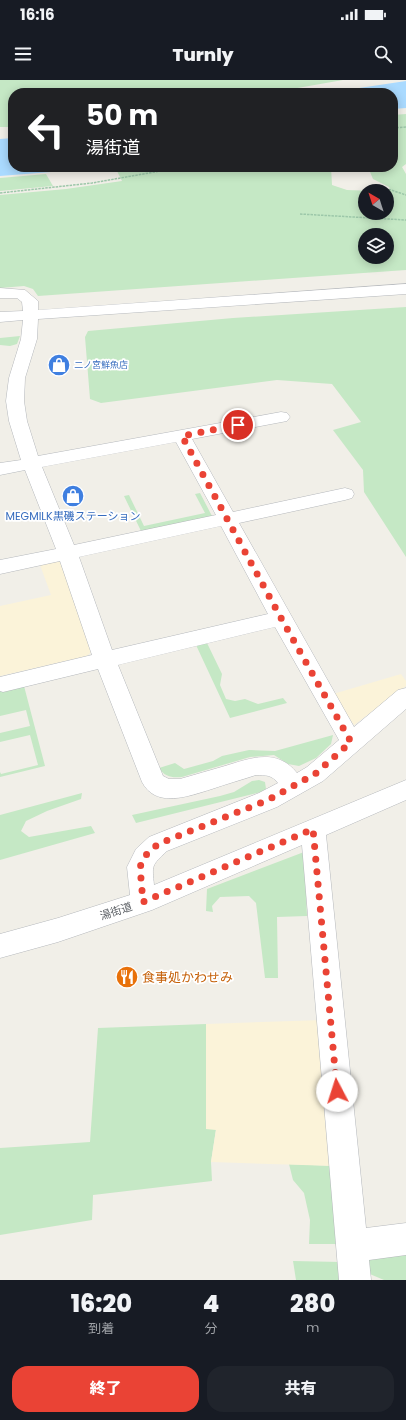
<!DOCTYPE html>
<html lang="ja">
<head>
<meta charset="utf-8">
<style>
  :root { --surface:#171b24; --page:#20242c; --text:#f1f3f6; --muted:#9ea1a6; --accent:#ea4335 }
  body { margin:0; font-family:Poppins,"Noto Sans JP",sans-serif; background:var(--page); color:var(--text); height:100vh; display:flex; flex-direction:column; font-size:15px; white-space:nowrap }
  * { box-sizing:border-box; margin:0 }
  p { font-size:13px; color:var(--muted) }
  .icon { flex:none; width:22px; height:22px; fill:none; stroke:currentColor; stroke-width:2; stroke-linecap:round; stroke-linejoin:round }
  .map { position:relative; height:1200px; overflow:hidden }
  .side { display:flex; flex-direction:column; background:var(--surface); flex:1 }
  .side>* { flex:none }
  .hud { position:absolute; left:8px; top:8px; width:390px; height:84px; border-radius:16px; box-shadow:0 2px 10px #0003; background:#202124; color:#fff; overflow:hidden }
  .needle { width:26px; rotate:321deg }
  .tools { position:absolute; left:358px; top:104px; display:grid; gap:8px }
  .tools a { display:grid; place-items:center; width:36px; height:36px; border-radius:50%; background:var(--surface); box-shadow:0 2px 10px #0003; font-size:20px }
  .pin { position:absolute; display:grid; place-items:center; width:34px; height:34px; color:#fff; margin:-17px; border:2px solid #fff; border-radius:50%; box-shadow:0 1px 4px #0007 }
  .me { position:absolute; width:44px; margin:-22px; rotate:355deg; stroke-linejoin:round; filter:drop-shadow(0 0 3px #0008) }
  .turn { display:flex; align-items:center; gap:14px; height:84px; padding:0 12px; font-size:18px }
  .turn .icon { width:52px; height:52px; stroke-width:2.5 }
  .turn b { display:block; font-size:28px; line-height:34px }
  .eta { display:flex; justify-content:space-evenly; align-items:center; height:68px; text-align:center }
  .eta b { font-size:24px; font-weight:800; line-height:28px }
  .action { display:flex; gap:8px; margin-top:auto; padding:8px 12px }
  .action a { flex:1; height:46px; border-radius:16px; background:var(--accent); color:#fff; font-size:16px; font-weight:800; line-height:46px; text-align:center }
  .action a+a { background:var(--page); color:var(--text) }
  .status { display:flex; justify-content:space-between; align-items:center; height:28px; padding:0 20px; background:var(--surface); direction:ltr }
  .status svg { height:11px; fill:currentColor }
  header { display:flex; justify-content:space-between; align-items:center; height:52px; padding:0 12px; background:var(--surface); font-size:18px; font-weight:800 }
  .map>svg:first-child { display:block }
</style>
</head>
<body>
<div class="status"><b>16:16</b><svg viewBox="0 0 49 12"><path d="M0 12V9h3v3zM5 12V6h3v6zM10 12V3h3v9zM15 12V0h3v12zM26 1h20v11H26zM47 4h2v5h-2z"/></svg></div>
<header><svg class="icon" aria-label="menu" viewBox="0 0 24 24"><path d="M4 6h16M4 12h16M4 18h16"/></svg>Turnly<svg class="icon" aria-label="search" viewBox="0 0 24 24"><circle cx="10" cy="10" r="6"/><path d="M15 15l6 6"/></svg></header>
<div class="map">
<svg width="406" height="1200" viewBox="0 0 406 1200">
  <rect width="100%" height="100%" fill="#f1efe8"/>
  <g fill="#c5e8c5" fill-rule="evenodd">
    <path d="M0,0H343L269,13H13V47H0Z"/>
    <path d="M406,34V84L402,87L406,94V190L38,216L33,209L24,206L0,208V115L66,109L122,101L115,87H331L332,105L347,110L375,111H365V133H387V111H379L391,110L389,107L373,99L368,87H393V35ZM365,155H387V177H365Z"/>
    <path d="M46,94L53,106L0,111V98Z"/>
    <path d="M406,227V477L364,412L363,390L333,350L361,342L332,304L277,300L101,323L90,319L85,257L88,251L233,238Z"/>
    <path d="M20,256L17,264L10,266L0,265V258Z"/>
    <path d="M200,413L212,436L141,451L124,416L129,415L144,446L205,433L195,414Z"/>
    <path d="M207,563L222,594L220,605L226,619L235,621L245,619L258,624L283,618L287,623L230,638L196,565Z"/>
    <path d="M24,606L45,686L0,697V692L1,694L38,685L30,655L0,662V653L30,646L26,630L0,636V611Z"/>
    <path d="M333,655L331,664L316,678L299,686L288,684L274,675L250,677L182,697C172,698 165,697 159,688L175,683L184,689L213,681L222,676L249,670L275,671Z"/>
    <path d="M259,700L265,702L266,709L261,712L136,743L132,735L220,716L234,712L252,701Z"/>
    <path d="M82,713L81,719L47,731L26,741L21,751L29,757L91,746L95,753L0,780V735Z"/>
    <path d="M304,772L307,836L277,837L278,898H265L256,823L249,816L220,817L212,826L213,832L206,831L207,809Z"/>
    <path d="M206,944V1049H216L211,1082L212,1101L93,1115L92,1140L0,1155V1068L90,1062L98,948Z"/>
    <path d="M289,1084L335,1086L341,1164H309L310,1140L304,1113L293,1100Z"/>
    <path d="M406,1171V1200H384L365,1192L363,1174Z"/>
    <path d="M293,1181L341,1182L342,1200H296Z"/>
  </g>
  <g fill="#fbf3d9">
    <path d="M62,480L91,572L87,576L0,596V526L51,515L40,485Z"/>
    <path d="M401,594L406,601V606L354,645L333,614Z"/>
    <path d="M323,940L335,1086L211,1082L216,1050L206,1049V944Z"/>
  </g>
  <g fill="#aadaff">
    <path d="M406,1V28L393,29V13H326Z"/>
    <path d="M13,58V87H79L51,92L0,96V59Z"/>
  </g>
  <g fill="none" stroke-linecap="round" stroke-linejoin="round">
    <g stroke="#b5b8bc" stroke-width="1">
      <path id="minor" d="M406,204V214L38,239L37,259L25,298L24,321L27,341L38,376L281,332L287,333L290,337L287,341L192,359L233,432L345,408L352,410L354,414L352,418L345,420L239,443L354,647L398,610L406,608V629L323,701L277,727L167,771C151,786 152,785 154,805L406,700V720L326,755L366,1148L406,1143V1175L369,1180L371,1200H339L302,765L152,830L58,862L0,878V854L58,838L130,815L127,787L136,769L149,757L259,713L278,703C272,695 266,695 256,695C241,700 226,704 212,709C189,716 156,729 142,702L98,589L3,612L0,611V597L92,575L60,481L0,494V480L56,469L25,390L0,395V383L21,380L9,341L6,321L9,298L21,259L23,240L0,242V232L23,231L22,222L17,218H0V208L25,210L38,221V230ZM176,362L216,435L74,465L42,387ZM221,446L268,534L112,570L79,477ZM275,547L339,660L307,687L297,693C277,668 251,678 225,686C210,690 195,695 180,699H169L163,696L118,585Z"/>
    </g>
    <g stroke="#9cc7a9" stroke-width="1.5" stroke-dasharray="2.5 1" stroke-linecap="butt">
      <path d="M393,48L406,47"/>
      <path d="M382,107L406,115"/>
      <path d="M0,113L92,103L183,87"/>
      <path d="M300,134L406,140"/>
    </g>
    <use href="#minor" fill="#fff" fill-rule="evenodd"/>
  </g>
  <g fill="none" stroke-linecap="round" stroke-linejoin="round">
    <path stroke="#ea4335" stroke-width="7" stroke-dasharray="0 12.6" d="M238,345L182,356L281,538L351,662L315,694L268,720L158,764L145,776L140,787L143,822L313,749L337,1011"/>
  </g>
  <defs>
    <g id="shop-disc" transform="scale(1.15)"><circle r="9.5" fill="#3f7fe0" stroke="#fff"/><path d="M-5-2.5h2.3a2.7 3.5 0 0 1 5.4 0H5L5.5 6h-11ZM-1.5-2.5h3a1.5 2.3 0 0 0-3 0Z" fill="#fff"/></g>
    <g id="restaurant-disc" transform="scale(1.15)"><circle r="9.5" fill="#e8710a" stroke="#fff"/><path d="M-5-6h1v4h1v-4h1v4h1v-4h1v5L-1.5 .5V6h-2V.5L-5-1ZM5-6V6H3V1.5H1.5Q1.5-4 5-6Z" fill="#fff"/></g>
  </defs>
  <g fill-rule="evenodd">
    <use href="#shop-disc" x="59" y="285"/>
    <use href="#shop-disc" x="73" y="416"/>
    <use href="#restaurant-disc" x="127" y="897"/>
  </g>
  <g text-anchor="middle" stroke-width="3.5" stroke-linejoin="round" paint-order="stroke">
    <g font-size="9" fill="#366cbe" stroke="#fff" text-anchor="start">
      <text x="74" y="288">二ノ宮鮮魚店</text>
    </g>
    <g font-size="11" fill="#366cbe" stroke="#fff">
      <text x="73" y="440">MEGMILK黒磯ステーション</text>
    </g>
    <g font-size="11" fill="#5f6368" stroke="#fff">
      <text transform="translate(116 831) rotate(-18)" y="4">湯街道</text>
    </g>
    <g font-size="13" fill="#c56008" stroke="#fff" text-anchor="start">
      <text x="142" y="902">食事処かわせみ</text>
    </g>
  </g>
</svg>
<div class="tools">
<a><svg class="needle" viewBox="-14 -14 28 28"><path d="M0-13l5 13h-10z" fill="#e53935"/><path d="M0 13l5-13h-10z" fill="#9ea1a6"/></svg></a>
<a><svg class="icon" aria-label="layers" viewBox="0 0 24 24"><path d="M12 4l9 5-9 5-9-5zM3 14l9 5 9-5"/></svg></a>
</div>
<div class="pin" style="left:238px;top:345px;background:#d93025"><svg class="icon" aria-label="arrive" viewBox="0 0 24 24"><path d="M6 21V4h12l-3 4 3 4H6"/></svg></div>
<svg class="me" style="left:337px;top:1011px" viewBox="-20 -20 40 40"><circle r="19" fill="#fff"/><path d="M0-13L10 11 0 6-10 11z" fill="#ea4335"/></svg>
<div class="hud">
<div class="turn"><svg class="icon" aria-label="left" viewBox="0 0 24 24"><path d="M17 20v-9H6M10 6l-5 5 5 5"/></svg><div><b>50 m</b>湯街道</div></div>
</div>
</div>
<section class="side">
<div class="eta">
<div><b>16:20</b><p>到着</p></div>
<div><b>4</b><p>分</p></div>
<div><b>280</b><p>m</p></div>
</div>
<div class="action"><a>終了</a><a>共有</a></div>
</section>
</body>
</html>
